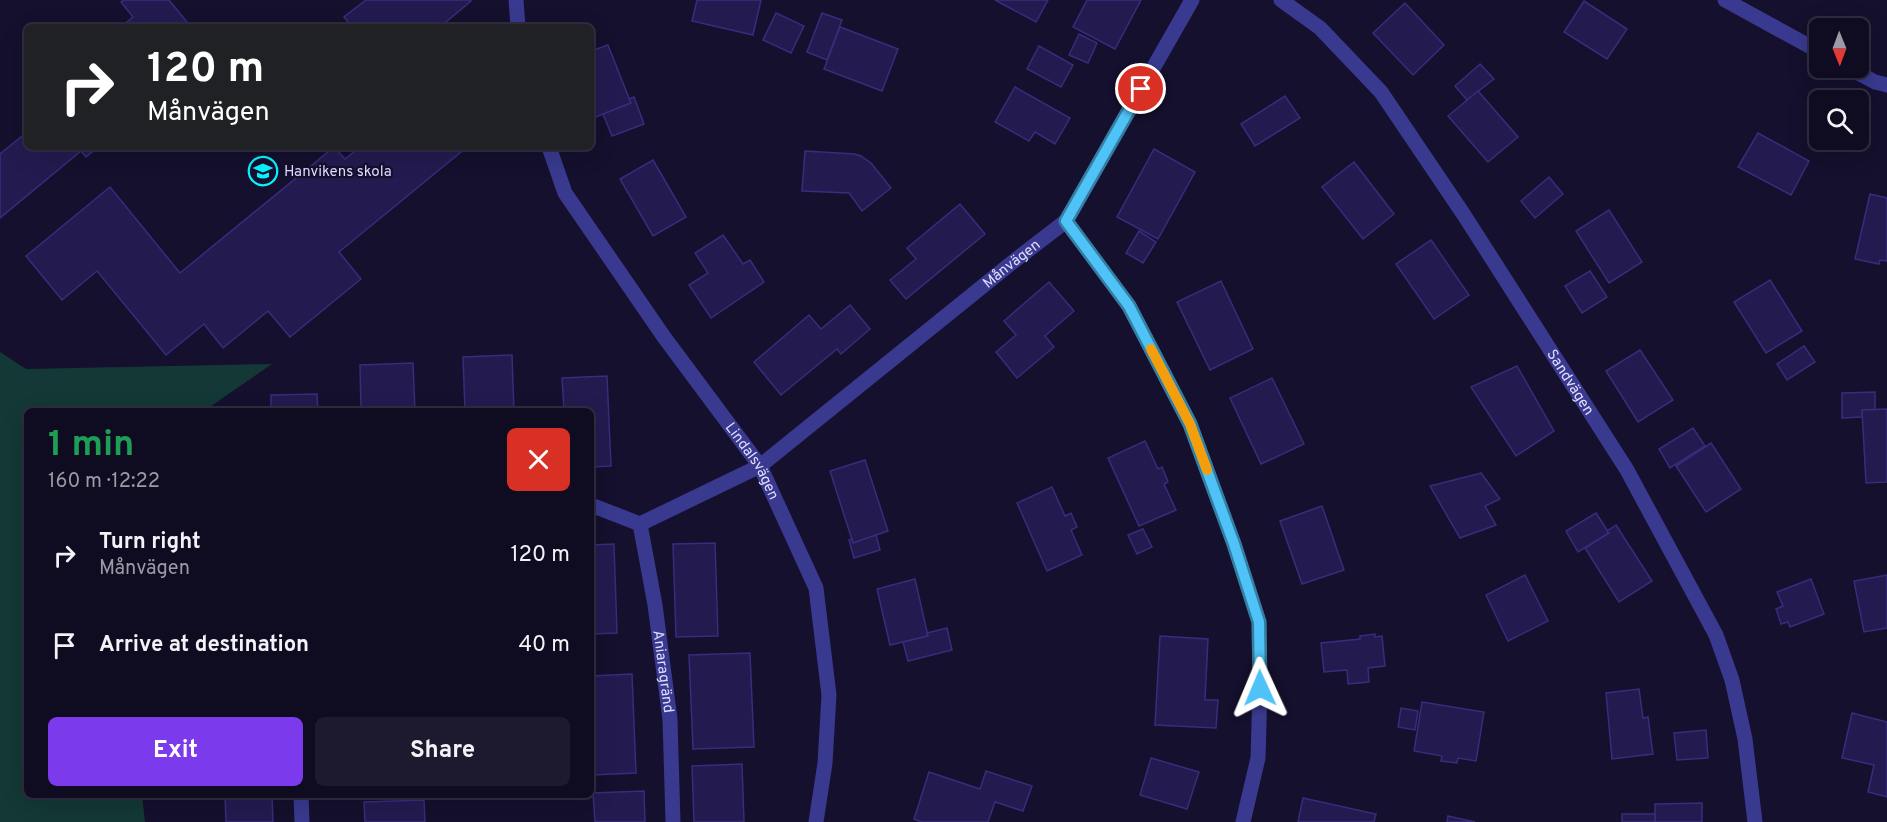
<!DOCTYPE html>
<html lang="en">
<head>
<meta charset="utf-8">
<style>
  :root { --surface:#0f0c22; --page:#1d1a2f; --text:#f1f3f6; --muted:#9b9ba5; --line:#2f2c40; --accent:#7c3aed }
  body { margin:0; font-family:Overpass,sans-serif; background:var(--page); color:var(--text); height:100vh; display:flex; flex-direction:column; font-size:22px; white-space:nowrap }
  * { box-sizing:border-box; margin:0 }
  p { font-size:20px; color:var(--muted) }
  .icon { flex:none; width:33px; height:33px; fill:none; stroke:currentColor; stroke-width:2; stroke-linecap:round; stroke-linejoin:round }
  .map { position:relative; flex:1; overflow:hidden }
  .details { position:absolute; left:24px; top:408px; width:570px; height:390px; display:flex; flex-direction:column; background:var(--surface); border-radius:9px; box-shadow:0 6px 24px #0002,0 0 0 2px var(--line) }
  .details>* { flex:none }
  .banner { position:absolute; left:24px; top:24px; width:570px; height:126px; border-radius:9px; box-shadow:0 6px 24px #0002,0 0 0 2px var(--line); background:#202124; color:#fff; overflow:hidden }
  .needle { width:39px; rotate:179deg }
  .buttons { position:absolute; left:1809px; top:18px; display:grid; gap:12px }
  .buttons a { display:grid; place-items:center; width:60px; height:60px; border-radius:9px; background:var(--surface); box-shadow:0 6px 24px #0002,0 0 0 2px var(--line); font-size:30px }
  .pin { position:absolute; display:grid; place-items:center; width:51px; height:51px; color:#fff; margin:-26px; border:3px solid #fff; border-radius:50%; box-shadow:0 2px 6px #0007 }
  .me { position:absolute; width:66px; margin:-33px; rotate:359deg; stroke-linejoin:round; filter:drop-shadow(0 0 4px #0008) }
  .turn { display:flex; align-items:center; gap:21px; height:126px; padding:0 24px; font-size:27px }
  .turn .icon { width:78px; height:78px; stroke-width:2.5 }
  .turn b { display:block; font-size:42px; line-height:51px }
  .round { display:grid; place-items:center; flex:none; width:63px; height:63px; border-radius:9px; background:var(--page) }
  .head { display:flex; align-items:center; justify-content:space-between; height:102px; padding:0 24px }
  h1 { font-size:36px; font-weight:700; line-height:45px; color:#1e9e55 }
  .button { display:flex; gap:12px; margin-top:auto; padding:12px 24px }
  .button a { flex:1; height:69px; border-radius:9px; background:var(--accent); color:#fff; font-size:24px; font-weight:700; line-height:69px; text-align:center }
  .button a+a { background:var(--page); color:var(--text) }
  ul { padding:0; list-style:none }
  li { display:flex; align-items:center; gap:18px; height:90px; padding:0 24px }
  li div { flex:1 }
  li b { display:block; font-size:22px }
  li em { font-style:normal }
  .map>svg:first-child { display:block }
</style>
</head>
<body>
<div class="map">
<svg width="1887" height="822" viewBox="0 0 1887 822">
  <rect width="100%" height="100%" fill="#14102d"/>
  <path fill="#133835" d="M0,352L26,369L272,364L204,411H27V795H142L145,822H0Z"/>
  <g fill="#231b4f" stroke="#382c7c" stroke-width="1.5">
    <path d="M124,0H169L191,27H121L133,17L121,2Z"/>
    <path d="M366,0H470L471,1L440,27H352L344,17Z"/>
    <path d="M697,0H761L753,35L692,21Z"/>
    <path d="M995,0H1048L1036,22Z"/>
    <path d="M1087,0H1141L1115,49L1073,27Z"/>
    <path d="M1584,1L1627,29L1607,59L1564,32Z"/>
    <path d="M1405,3L1444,45L1413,75L1373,33Z"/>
    <path d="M776,13L804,26L791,53L763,40Z"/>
    <path d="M822,13L842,20L827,60L807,52Z"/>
    <path d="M840,27L898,49L882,91L824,69Z"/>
    <path d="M1079,34L1097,43L1088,63L1069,55Z"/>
    <path d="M608,45L631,103L591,119V51Z"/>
    <path d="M1039,46L1073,65L1061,87L1027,69Z"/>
    <path d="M1480,64L1494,79L1467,100L1455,86Z"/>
    <path d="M1015,87L1070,118L1055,144L1035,132L1029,141L995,122Z"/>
    <path d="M1478,91L1518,137L1488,162L1448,116Z"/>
    <path d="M1285,96L1300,118L1255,146L1241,124Z"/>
    <path d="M634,97L644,124L612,136L603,114L631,103L629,99Z"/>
    <path d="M27,132V147H98L86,157L81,151L0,218V154Z"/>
    <path d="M1758,133L1809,161L1791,195L1738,167Z"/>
    <path d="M334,147L345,159L360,147H467L339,252L361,279L290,337L268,311L223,348L204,324L166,355L97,271L62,300L26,256L110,187L180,273Z"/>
    <path d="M1154,149L1195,172L1158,239L1117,217Z"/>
    <path d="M805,151L855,154L861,156L871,163L891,188L862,211L849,193L802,191Z"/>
    <path d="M653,160L686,217L653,236L620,179Z"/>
    <path d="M1354,162L1394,214L1363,239L1322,187Z"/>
    <path d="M1549,177L1563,194L1535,218L1521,201Z"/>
    <path d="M1870,194L1887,198V261L1880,260L1879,264L1855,259Z"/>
    <path d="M960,204L985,234L906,299L890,280L916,259L907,248Z"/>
    <path d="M1609,210L1642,262L1609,283L1576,231Z"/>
    <path d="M1139,231L1156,242L1143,263L1126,253Z"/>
    <path d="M723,235L743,264L750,260L764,282L711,318L689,285L708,273L695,253Z"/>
    <path d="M1431,240L1469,295L1434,319L1396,264Z"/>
    <path d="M1590,271L1607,297L1582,313L1565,286Z"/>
    <path d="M1770,280L1802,331L1766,353L1734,302Z"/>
    <path d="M1221,281L1253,349L1210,370L1177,302Z"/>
    <path d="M1049,282L1074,311L1045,336L1054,347L1017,378L996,352L1016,335L1004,321Z"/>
    <path d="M850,305L870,329L841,354L837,349L781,395L754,362L809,315L821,329Z"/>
    <path d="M1804,346L1815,362L1787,380L1777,364Z"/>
    <path d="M1640,350L1673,400L1638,422L1606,371Z"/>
    <path d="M512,355L514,411H465L463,357Z"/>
    <path d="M413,363L415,411H361L360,365Z"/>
    <path d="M1517,366L1554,431L1516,456L1471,387Z"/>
    <path d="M607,376L611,466L591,467V411H564L562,378Z"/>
    <path d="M1272,378L1304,444L1261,464L1230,398Z"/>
    <path d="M1875,392V410H1862V417L1842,418V393Z"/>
    <path d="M317,394L318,411H271V395Z"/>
    <path d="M1887,409V482L1866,483L1862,410Z"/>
    <path d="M1693,428L1705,446L1670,468L1659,449Z"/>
    <path d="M1145,441L1158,469L1162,467L1168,482L1164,484L1176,510L1139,526L1108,458Z"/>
    <path d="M1711,443L1741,489L1706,512L1676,466Z"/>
    <path d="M865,460L888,531L853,543L830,471Z"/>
    <path d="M1481,473L1500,499L1485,506L1496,525L1460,538L1430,486Z"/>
    <path d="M1052,487L1065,516L1071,513L1077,527L1071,530L1082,555L1047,571L1017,503Z"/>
    <path d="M1322,506L1344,570L1302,584L1280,521Z"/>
    <path d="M1596,513L1609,533L1578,552L1566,531Z"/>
    <path d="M1616,525L1652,581L1619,602L1585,548L1609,533L1607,531Z"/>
    <path d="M1143,529L1152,547L1137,554L1128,535Z"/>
    <path d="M876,535L880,550L854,558L849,540L852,539L853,543Z"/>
    <path d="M715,543L718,636L676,637L673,544Z"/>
    <path d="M614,544L617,633L591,634V545Z"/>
    <path d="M1525,575L1548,621L1508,641L1486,595Z"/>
    <path d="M1887,575V628L1864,632L1854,581Z"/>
    <path d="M915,579L928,636L890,645L877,589Z"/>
    <path d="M1811,579L1824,614L1790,627L1788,622L1781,624L1776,609L1783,606L1777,592Z"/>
    <path d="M947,628L952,650L908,661L903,642L928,636L927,633Z"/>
    <path d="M1375,634V637L1382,636L1385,666L1368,668L1369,682L1348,684L1347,670L1324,672L1321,643L1360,639V636Z"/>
    <path d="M1160,636L1208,639L1205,700H1218L1216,728L1155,725Z"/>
    <path d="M750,653L754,747L693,749L689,655Z"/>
    <path d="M632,674L636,773L592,775L591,676Z"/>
    <path d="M1639,689L1643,718L1648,717L1653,754L1612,759L1606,693Z"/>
    <path d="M1422,702L1484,712L1476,761L1458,758L1457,763L1441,761L1442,756L1414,751Z"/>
    <path d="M1401,708L1418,711L1415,730L1398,727Z"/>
    <path d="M1852,713L1887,722V797L1868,792L1874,765L1842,758Z"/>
    <path d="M1706,730L1708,758L1677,760L1674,733Z"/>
    <path d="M1151,758L1199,772L1187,809L1140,795Z"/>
    <path d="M742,764L744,822H694L692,766Z"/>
    <path d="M986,771L1032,786L1023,811L995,802L988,822H922L914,819L929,772L980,789Z"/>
    <path d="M644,791L645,822H595L593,793Z"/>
    <path d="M225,795H272L273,822H226Z"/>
    <path d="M1303,798L1376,814L1374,822H1298Z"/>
    <path d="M424,800L425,822H365L364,802Z"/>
    <path d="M1702,803V822H1655V804Z"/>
    <rect x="1622" y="814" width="33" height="8"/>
    <path d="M1448,816L1475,822H1447Z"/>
  </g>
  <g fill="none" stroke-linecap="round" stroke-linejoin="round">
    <g stroke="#39398f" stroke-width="15">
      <path d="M516,0L518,27"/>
      <path id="s1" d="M1281,0L1320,28L1381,92L1464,215L1627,470L1716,635L1732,680L1745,739L1755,822"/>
      <path d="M1725,0L1820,52"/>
      <path d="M1849,68L1875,82L1887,85"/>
      <path id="s2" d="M549,147L565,193L664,337L760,466L816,588L829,695L825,763L816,822"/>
      <path d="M1066,221L1129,306L1190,424L1234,544L1259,622L1260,688L1258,758L1243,822"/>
      <path id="s3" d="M591,505L640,524L655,605L670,719L673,822"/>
      <path id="s4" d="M640,524L760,466L1009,265L1066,221L1192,0"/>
      <path d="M301,795L302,822"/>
    </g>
  </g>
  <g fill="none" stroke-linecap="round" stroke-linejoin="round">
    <g stroke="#337fa1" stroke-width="15">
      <path id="route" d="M1141,89L1066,221L1129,306L1190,424L1234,544L1259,622L1260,688"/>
    </g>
    <use href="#route" stroke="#4fc3f7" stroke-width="10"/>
    <path stroke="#f59e0b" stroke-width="10" d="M1151,349L1190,424L1207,470"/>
  </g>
  <defs>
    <g id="school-ring" transform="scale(1.5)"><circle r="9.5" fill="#14102d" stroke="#08f2ff" stroke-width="1.5"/><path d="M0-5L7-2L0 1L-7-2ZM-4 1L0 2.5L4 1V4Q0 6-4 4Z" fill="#08f2ff"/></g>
  </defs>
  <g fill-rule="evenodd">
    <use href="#school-ring" x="263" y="171"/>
  </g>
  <g text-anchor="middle" stroke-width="4.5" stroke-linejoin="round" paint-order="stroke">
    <g font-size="15" fill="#dfdcff" stroke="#14102d" text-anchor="start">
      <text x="284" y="176">Hanvikens skola</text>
    </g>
    <g font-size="15" fill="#dfdcff" stroke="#14102d">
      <text dy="5" stroke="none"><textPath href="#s4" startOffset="456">Månvägen</textPath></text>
      <text dy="5" stroke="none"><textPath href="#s1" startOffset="483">Sandvägen</textPath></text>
      <text dy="5" stroke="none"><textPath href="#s2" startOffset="376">Lindalsvägen</textPath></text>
      <text dy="5" stroke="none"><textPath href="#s3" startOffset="202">Aniaragränd</textPath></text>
    </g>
  </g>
</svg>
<div class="buttons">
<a><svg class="needle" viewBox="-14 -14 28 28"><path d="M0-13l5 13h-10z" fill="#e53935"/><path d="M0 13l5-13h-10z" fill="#9b9ba5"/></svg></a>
<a><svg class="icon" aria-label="search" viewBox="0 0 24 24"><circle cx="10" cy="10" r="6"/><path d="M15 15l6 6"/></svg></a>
</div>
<div class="pin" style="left:1141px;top:89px;background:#d93025"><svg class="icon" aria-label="arrive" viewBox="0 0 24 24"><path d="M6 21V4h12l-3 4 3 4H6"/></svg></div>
<svg class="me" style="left:1260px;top:688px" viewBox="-20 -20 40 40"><path d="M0-17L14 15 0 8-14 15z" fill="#4fc3f7" stroke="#fff" stroke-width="4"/></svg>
<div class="banner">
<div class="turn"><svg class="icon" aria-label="right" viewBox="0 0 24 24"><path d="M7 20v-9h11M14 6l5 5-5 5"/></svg><div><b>120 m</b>Månvägen</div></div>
</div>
<section class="details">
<div class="head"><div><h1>1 min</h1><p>160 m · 12:22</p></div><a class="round" style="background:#d93025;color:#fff"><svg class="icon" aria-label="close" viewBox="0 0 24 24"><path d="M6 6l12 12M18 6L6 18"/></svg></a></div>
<ul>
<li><svg class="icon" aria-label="right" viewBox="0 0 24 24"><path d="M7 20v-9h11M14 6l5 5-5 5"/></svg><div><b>Turn right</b><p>Månvägen</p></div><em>120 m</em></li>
<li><svg class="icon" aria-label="arrive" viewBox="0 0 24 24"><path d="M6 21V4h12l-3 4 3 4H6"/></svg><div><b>Arrive at destination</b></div><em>40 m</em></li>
</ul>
<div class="button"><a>Exit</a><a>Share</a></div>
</section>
</div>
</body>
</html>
